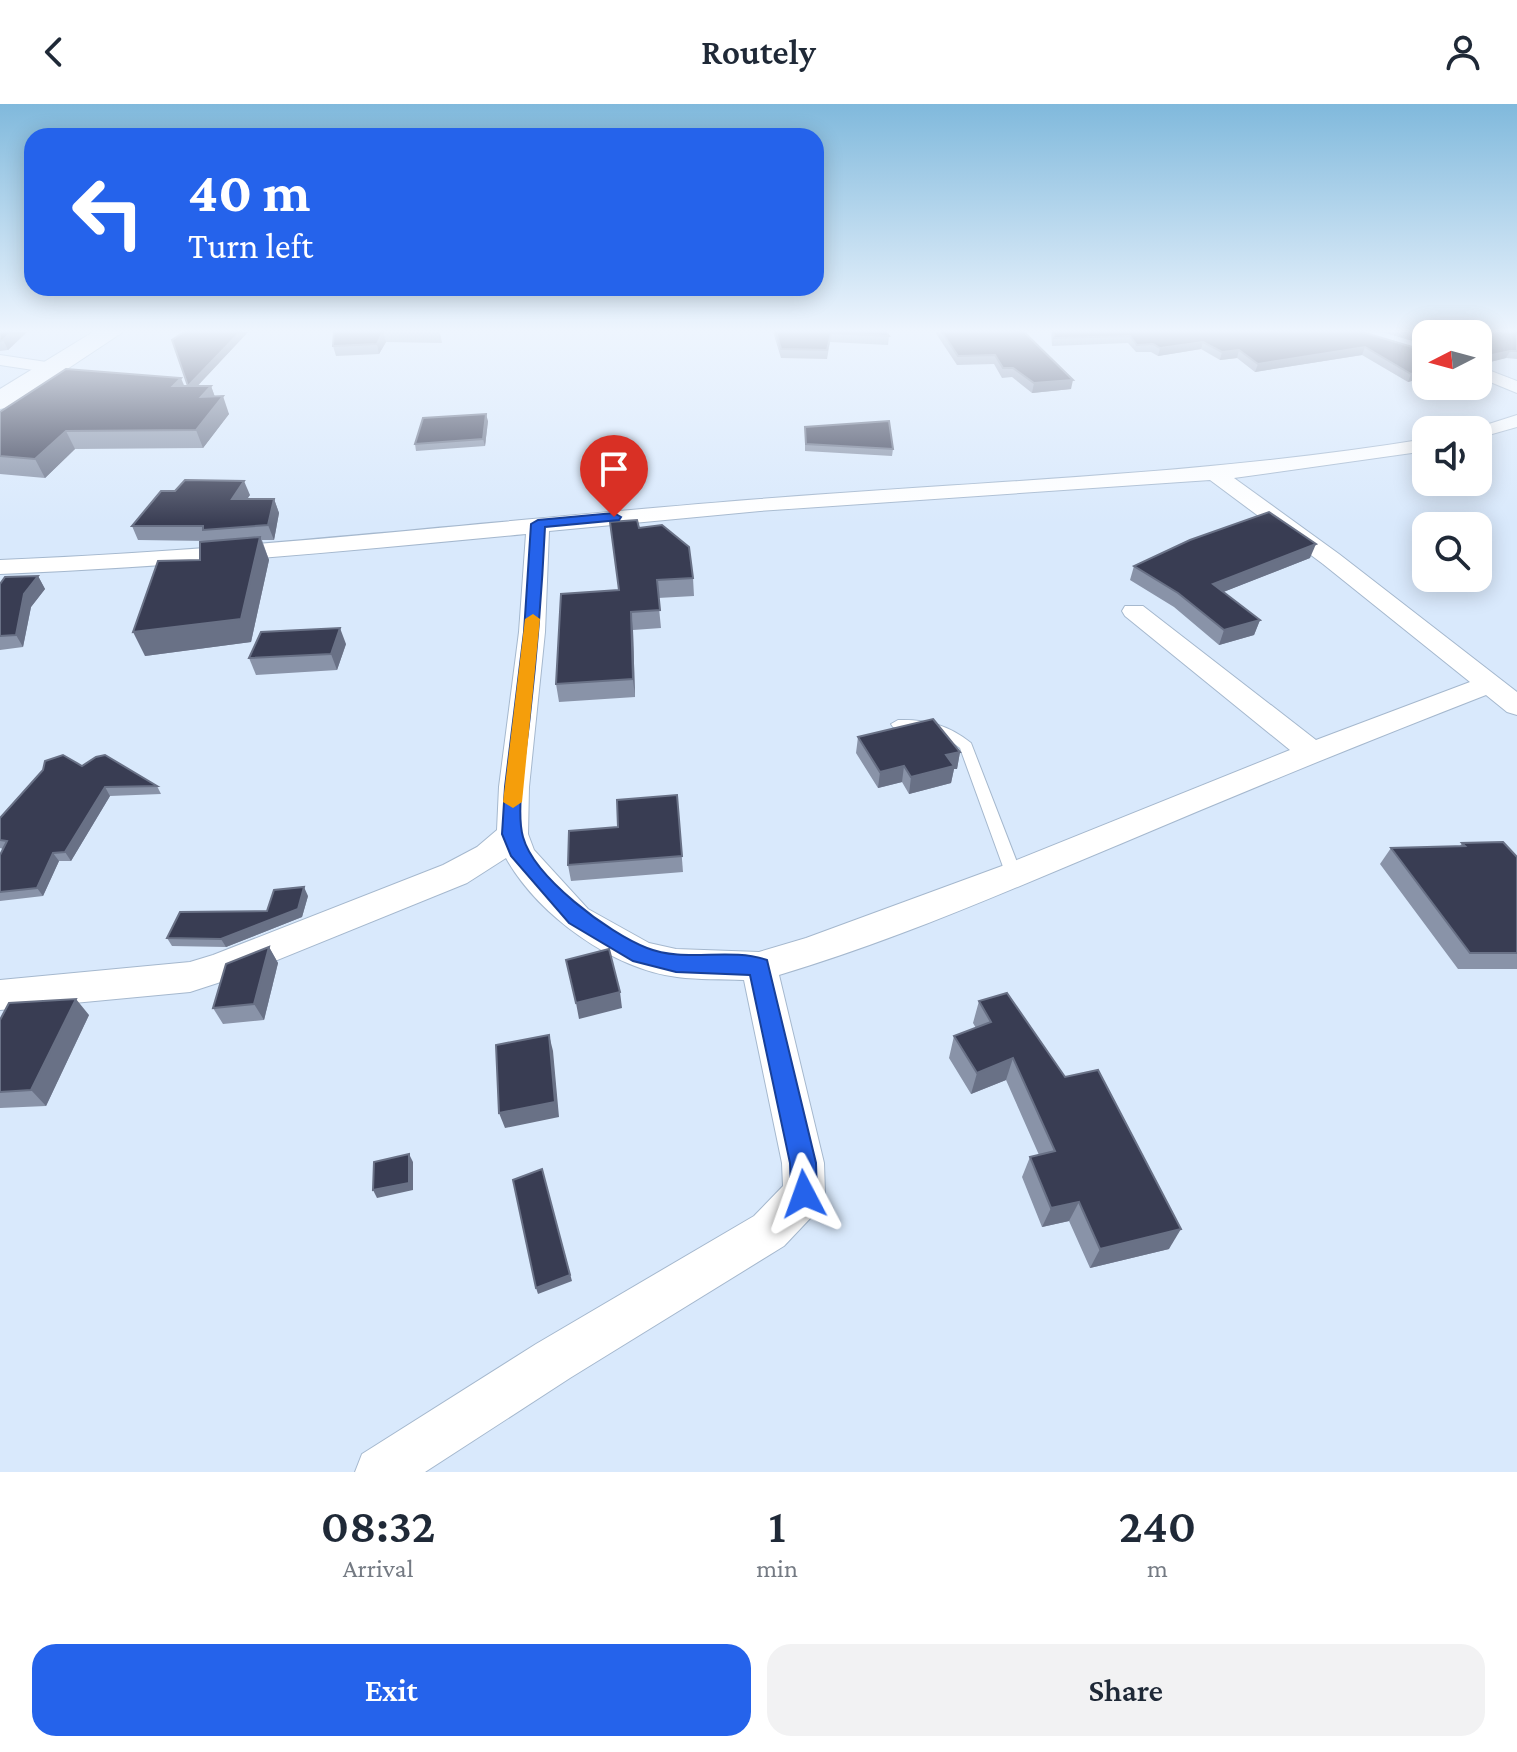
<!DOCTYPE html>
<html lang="en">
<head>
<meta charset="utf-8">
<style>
  :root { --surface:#fff; --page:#f2f2f3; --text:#1f2937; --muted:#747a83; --accent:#2563eb }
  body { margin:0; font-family:"Crimson Pro",serif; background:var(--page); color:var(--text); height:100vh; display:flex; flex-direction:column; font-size:30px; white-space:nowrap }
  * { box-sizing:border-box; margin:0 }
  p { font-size:26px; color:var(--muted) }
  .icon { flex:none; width:44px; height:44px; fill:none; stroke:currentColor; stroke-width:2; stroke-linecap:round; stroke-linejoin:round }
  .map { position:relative; height:1368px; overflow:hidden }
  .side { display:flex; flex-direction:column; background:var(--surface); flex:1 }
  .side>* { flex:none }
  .hud { position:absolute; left:24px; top:24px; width:800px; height:168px; border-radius:24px; box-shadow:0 4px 20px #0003; background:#2563eb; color:#fff; overflow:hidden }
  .needle { width:52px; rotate:264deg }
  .controls { position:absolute; left:1412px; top:216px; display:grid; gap:16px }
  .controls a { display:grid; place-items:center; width:80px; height:80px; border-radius:16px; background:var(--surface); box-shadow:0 4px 20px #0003; font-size:40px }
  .pin { position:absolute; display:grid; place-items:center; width:68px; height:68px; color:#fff; margin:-82px -34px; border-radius:50% 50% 50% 0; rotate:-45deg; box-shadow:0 0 8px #0007 }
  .pin .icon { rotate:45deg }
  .me { position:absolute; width:88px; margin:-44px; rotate:356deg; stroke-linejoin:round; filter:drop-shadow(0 0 6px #0008) }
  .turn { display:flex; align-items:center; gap:28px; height:168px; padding:0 32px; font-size:36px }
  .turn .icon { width:104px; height:104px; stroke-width:2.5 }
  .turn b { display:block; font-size:56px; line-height:68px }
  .eta { display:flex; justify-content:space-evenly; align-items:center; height:136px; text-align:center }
  .eta b { font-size:48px; font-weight:600; line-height:56px }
  .cta { display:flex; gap:16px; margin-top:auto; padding:16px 32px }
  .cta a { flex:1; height:92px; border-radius:24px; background:var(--accent); color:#fff; font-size:32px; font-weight:600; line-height:92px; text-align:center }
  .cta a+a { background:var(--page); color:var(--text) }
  header { display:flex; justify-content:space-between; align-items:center; height:104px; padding:0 32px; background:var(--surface); font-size:36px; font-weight:600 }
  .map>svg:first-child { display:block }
</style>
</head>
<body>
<header><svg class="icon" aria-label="back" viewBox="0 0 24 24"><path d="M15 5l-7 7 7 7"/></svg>Routely<svg class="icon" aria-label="person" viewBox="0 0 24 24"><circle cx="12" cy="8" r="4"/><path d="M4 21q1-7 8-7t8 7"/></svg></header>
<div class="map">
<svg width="1517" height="1368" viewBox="0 0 1517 1368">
  <rect width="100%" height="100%" fill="#d9e9fc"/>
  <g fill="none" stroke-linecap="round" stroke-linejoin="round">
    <g stroke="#a5b8ce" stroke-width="2">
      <path id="service" d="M898,616C926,615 949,621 971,639L1022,771L1019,775H1009L1006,771L960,644C933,622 924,629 893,623L891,620Z"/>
    </g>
    <g stroke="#a5b8ce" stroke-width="2">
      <g id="minor">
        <path d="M0,251L53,259L62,264L53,269L0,261Z"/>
        <path d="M1478,262L1517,277V289L1478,273Z"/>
        <path d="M1517,311V323L1478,334V326H1470Z"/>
        <path d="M1426,335V347L1234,374L1339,450L1517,588V611L1507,608L1486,591C1365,638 1245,687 1125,738C1012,785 897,836 779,871L824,1059L825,1090L819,1105L784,1142L570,1274L425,1368H355L362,1350L536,1240L754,1112L783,1082L782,1059L744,876C722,875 699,876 677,873C612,865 537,810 506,754L467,779L233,874L190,888L0,906V876L190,858L213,851L443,761L477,743L497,726L499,683L519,528L526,430C351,447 176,463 0,470V456C255,446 506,415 760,395C983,377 1205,371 1426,335ZM1210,376L1323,460L1470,578L1316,636L1143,502H1125L1122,507L1125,512L1290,646L1002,762L806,834L759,848L676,845L649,839L588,805L534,746L528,730L529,683L545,528L549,427L760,407Z"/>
      </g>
    </g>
    <g stroke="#a5b8ce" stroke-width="2">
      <path id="primary" d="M93,228H123L10,303L0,305V285Z"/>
    </g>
    <use href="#service" fill="#fff" fill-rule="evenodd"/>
    <use href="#minor" fill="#fff" fill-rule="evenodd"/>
    <use href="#primary" fill="#fff" fill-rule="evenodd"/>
  </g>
  <g fill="#8993a8">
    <path d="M0,228H27L8,246L0,247Z"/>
    <path d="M184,228H248L197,282H211L215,293L229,310L203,344L75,345L45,374L0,370V308L188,282Z"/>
    <path d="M334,228H440L442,239L386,238L379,250L336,252L333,242Z"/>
    <path d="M773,228H886L889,232L888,241L830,238L827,255L781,254Z"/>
    <path d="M935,228H1024L1071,285L1032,289L1012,273L1002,274L994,260L957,261Z"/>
    <path d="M1051,228H1362L1426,247V273L1408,278L1362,251L1255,268L1237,254L1220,256L1201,245L1158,252L1151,248H1136L1128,239L1052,242Z"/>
    <path d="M1382,228H1517V255L1506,254L1478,261V230H1426V241Z"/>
    <path d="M488,317L485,342L416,347L415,340Z"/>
    <path d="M805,323L893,345L892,352L805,347Z"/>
    <path d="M250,391L247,395H274L279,409L274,436H262L269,456L251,538L145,552L200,456L208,437L138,436L132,422Z"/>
    <path d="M639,424L693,474L694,492L658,494L661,524L633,526L635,593L559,598L556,580L619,486Z"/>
    <path d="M1310,454L1223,488L1260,516L1254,531L1219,541L1174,503L1130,476L1134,462Z"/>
    <path d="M38,472L45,485L31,503L23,543L0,546V480Z"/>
    <path d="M346,540L337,566L256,571L249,554Z"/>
    <path d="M858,633L960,648L957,665H954L951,679L909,690L902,678L878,684L856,649Z"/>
    <path d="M82,662L157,682L161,690L110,692L71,757H59L43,792L0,797V751L3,745L0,744V714Z"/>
    <path d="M677,691L683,768L571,777L568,761L618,723Z"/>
    <path d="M1462,739L1517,753V865H1458L1380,760L1391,744L1460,742Z"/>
    <path d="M308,792L302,813L226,843L172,842L167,834L267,807Z"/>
    <path d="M269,843L278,859L264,916L223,920L213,904Z"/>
    <path d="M979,897L1169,1145L1090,1164L1069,1117L1042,1123L1022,1073L1030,1053L1039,1051L1006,976L971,990L949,954L954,932L976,924L973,919Z"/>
    <path d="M89,911L46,1002L0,1004V916Z"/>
  </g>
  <g fill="#697186">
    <path d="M11,228H27L8,246L3,236Z"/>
    <path d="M240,228H248L191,289L188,282Z"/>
    <path d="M383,228L386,238L379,250L377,240Z"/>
    <path d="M1203,238L1201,245L1158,252L1160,244Z"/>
    <path d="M1365,243L1362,251L1255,268L1258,260Z"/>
    <path d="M1239,246L1237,254L1220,256L1222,248Z"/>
    <path d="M1510,247L1506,254L1478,261V254Z"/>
    <path d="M1426,266V273L1408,278L1411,270Z"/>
    <path d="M181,274L188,291L173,282Z"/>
    <path d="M1073,276L1071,285L1032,289L1034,279Z"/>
    <path d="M211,282L217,299L223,292L229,310L203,344L196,326L201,293Z"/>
    <path d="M486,310L488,317L485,342L483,335Z"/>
    <path d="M66,327L75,345L45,374L35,355Z"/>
    <path d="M244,377L250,391L237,409L232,395Z"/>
    <path d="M274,395L279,409L274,436L268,421Z"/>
    <path d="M260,433L269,456L251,538L145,552L133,528Z"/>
    <path d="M1316,440L1310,454L1208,494L1213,480Z"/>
    <path d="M38,472L45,485L31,503L23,543L16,531L24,490Z"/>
    <path d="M631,508L633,526L635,593L633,575Z"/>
    <path d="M1260,516L1254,531L1219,541L1224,526Z"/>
    <path d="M340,524L346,540L337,566L331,550Z"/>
    <path d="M960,648L957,665H954L951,679L909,690L911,673L946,651Z"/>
    <path d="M904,662L902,678L878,684L880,668Z"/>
    <path d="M105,683L110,692L71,757L65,748Z"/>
    <path d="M53,749L59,757L43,792L37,784Z"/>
    <path d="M304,783L308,792L302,813L226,843L221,835L298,805Z"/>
    <path d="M269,843L278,859L264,916L254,900Z"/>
    <path d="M620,888L622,904L579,915L576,899Z"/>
    <path d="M76,895L89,911L46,1002L31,986Z"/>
    <path d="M549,931L553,947L559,1013L505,1024L499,1009Z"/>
    <path d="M1013,954L1006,976L971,990L977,969Z"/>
    <path d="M409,1050L413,1058V1086L377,1094L373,1086Z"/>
    <path d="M542,1065L572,1177L538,1190L536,1184Z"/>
    <path d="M1079,1098L1069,1117L1042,1123L1051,1104Z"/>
    <path d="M1181,1125L1169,1145L1090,1164L1100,1145Z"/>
  </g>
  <g fill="#393d53" stroke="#697186" stroke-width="2">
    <path d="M0,228H11L3,236L0,237Z"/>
    <path d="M184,228H240L188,282L172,236Z"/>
    <path d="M334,228H383L377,240L333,242Z"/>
    <path d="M776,228H886L889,232L831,229L827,246L781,245Z"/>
    <path d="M942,228H1024L1073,276L1034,279L1013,264H1003L995,251L958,252Z"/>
    <path d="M1053,228H1362L1426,247V266L1411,270L1365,243L1258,260L1239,246L1222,248L1203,238L1160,244L1153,240L1137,241L1130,232L1054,234Z"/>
    <path d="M1413,228H1517V247H1510L1478,254V230H1426V232Z"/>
    <path d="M66,265L181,274L173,282H211L201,293L223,292L196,326L66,327L35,355L0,352V308Z"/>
    <path d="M486,310L483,335L415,340L423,314Z"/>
    <path d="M889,317L893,345L806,340L805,323Z"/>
    <path d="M185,376L244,377L232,395H274L268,421L203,426V422H132L161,387H175Z"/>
    <path d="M1269,408L1316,440L1213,480L1260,516L1224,526L1178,489L1134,462L1190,436Z"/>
    <path d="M637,416L639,424L662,421L689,443L693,474L657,476L660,506L631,508L633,575L556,580L561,490L619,486L610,418Z"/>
    <path d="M260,433L241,515L133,528L158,457L200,456V438Z"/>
    <path d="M38,472L24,490L16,531L0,532V480L5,473Z"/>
    <path d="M340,524L331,550L249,554L261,528Z"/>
    <path d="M933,615L960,648L946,651L954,662L911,673L904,662L880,668L858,633Z"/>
    <path d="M63,651L82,662L96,653L105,651L157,682L105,683L65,748L53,749L37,784L0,788V751L7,737L0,736V714L43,666L45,657Z"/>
    <path d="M677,691L682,752L568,761L569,727L618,723L617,696Z"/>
    <path d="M1503,738L1517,753V849H1470L1391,744L1465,742L1462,739Z"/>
    <path d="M304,783L298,805L221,835L167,834L180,808L267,807L274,786Z"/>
    <path d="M269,843L254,900L213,904L226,860Z"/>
    <path d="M609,845L620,888L576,899L566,856Z"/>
    <path d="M1007,889L1065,973L1098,966L1181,1125L1100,1145L1079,1098L1051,1104L1030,1053L1055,1047L1013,954L977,969L954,932L991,918L979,897Z"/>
    <path d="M76,895L31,986L0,988V916L9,899Z"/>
    <path d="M549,931L555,998L499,1009L496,941Z"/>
    <path d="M409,1050V1079L373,1086L374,1058Z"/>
    <path d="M542,1065L570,1171L536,1184L513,1076Z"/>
  </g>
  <linearGradient id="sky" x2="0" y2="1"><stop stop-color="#80b9dc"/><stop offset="0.54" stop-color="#eef5fe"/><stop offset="1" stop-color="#eef5fe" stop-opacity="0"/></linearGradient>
  <rect width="1517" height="420" fill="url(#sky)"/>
  <path fill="#2563eb" stroke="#184099" stroke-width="2" d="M614,409L621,413L619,416L545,423C542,486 537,549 530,611C527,642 515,705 523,733C534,773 608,829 647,844C685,859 729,843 767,856L816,1059L817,1090L813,1099L804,1103L795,1099L791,1090L790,1059L750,871L676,868L633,857L569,819L511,752L502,730L505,683L524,528L531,420L538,416Z"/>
  <path fill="#f59e0b" d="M533,510L540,515L522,698L513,704L503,698L525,515Z"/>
</svg>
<div class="controls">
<a><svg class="needle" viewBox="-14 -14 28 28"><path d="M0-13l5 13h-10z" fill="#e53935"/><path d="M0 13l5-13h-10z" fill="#747a83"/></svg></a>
<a><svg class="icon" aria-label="sound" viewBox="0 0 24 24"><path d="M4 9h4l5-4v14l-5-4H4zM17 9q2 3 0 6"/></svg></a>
<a><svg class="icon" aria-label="search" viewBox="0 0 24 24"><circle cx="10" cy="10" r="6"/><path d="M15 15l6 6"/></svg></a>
</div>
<div class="pin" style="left:614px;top:413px;background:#d93025"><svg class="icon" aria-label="arrive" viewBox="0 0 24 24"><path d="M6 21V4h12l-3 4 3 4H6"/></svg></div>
<svg class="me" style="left:804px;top:1090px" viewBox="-20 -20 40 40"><path d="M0-17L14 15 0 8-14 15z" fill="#2563eb" stroke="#fff" stroke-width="4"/></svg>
<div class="hud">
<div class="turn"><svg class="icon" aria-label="left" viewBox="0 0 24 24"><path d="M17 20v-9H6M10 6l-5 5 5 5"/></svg><div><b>40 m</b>Turn left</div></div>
</div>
</div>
<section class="side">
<div class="eta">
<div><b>08:32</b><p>Arrival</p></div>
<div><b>1</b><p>min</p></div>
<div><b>240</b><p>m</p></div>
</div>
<div class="cta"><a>Exit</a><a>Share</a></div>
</section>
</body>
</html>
